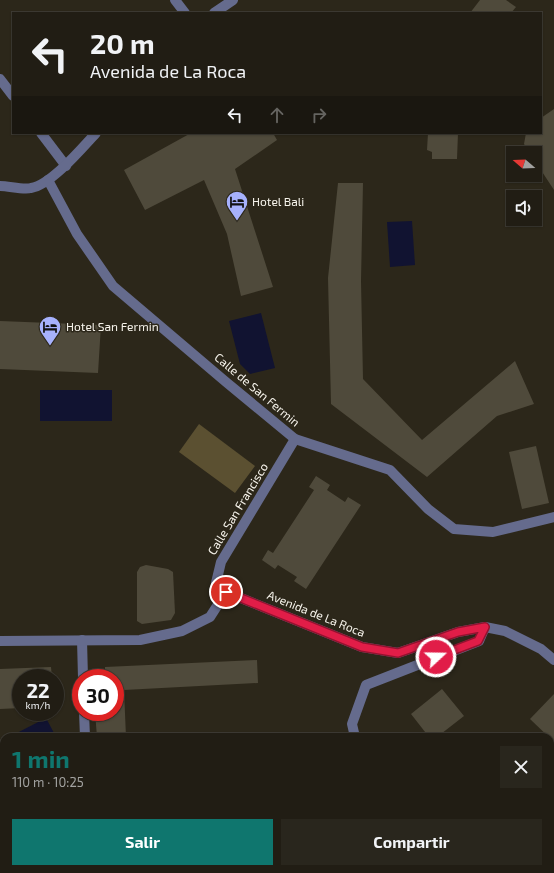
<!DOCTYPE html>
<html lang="es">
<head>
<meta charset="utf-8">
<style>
  :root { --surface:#211d14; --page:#29261d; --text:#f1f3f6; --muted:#a2a2a0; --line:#3e3b34; --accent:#0f766e }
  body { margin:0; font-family:"Exo 2",sans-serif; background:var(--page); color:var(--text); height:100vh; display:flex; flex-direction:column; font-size:15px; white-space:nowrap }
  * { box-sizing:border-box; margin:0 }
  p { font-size:13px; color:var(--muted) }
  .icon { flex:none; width:22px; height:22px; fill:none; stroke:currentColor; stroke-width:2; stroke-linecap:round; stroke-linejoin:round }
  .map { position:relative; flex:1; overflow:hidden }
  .side { position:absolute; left:0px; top:733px; width:554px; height:140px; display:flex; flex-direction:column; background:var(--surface); border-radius:12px 12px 0 0; box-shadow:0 1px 3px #0004,0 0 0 1px var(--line) }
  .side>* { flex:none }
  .hud { position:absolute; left:12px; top:12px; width:530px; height:122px; border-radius:0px; box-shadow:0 1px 3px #0004,0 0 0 1px var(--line); background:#211d14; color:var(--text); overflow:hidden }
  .needle { width:26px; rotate:289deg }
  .controls { position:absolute; left:506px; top:146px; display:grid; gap:8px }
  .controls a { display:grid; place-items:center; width:36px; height:36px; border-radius:0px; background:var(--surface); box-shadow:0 1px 3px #0004,0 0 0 1px var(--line); font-size:20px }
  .speed { position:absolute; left:12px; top:669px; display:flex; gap:8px; font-size:20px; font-weight:700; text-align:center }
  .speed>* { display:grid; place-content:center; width:52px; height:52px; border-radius:50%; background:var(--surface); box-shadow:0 1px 3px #0004,0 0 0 1px var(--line); line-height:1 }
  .speed small { font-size:10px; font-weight:400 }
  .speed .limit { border:6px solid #d22; background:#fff; color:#111 }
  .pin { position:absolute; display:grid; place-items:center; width:34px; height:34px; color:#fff; margin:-17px; border:2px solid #fff; border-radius:50%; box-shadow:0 1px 4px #0007 }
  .me { position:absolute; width:44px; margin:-22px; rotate:69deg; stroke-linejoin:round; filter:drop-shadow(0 0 3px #0008) }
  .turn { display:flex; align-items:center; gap:14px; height:84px; padding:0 12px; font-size:18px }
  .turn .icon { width:52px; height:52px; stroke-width:2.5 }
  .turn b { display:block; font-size:28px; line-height:34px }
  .lanes { display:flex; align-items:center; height:38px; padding:0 12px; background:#0003; justify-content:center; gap:20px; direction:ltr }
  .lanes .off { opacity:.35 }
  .round { display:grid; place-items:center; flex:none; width:42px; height:42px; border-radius:0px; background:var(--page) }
  .overview { display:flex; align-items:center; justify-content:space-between; height:68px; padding:0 12px }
  h1 { font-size:24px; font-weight:700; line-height:30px; color:var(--accent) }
  .action { display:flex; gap:8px; margin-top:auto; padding:8px 12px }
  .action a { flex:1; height:46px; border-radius:0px; background:var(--accent); color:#fff; font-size:16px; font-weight:700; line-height:46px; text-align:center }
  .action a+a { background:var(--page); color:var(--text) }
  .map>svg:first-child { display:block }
</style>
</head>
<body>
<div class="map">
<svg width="554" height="873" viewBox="0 0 554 873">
  <rect width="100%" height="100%" fill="#2c271a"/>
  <path fill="#5b5031" d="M199,424L255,466L235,493L179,452Z"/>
  <g fill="#111331">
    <path d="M412,221L415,265L390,267L387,222Z"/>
    <path d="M261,313L275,368L250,374L240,364L229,321Z"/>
    <rect x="40" y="390" width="72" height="31"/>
    <path d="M46,718L54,733L49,737H39V736L36,737H14L13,735Z"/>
  </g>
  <g fill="#4f4a3b">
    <path d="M480,0H506L516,7L511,13H470Z"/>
    <path d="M554,109V190L535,161V153H530L524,144L526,133H541V118Z"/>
    <path d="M191,133H273L277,140L235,169L273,287L241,296L227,234L204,180L145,210L124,170Z"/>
    <path d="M428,133H458L457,159H432V152L427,150Z"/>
    <path d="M338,183H363L361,281L363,379L422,440L515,361L534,404L497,416L427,477L331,404L328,278Z"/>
    <path d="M0,321L101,325L98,373L0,369Z"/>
    <path d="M536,446L549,503L522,509L509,452Z"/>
    <path d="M316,476L330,485L327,490L345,502L348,497L361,505L306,589L294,581L297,577L278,565L275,569L262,560L268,550L273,553L314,490L309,487Z"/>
    <path d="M146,565L168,569L173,572L175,613L171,620L142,624L137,621V572L140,567Z"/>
    <path d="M257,660L258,683L124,690L126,737H97L95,712H115V678H105V667Z"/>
    <path d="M51,667L52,678H21V708L0,709V669Z"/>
    <path d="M442,689L464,716L437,737H429L411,714Z"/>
    <path d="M554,694V742L530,719Z"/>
    <path d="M292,869H350L355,873H297Z"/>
  </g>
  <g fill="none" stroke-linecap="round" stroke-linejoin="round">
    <g stroke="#656b8d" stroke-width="10">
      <path d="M82,640L83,678"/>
      <path d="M84,712L85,737"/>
      <path d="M0,778H4"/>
      <path d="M550,796L554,792"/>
    </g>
    <g stroke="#656b8d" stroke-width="10">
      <path d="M175,0L185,13"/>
      <path d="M214,13L233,0"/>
      <path d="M0,79L13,96"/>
      <path d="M41,133L66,166"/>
      <path d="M48,180L77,234L113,286L226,382L295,439L390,470L428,509L454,529L493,532L554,517"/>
      <path d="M0,186C9,186 23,190 31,188C51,185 82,148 96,133"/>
      <path d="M295,439L221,562L216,583L226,592L362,647L398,653L458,632L485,627L505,631L541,649L554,660"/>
      <path d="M0,641L140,640L182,631L210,617L226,592"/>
      <path d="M355,737L352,724L366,685L479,641L485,627"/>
      <path d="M418,869L423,873"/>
      <path d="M74,873L77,869"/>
    </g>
  </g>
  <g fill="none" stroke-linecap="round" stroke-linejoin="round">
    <g stroke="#92132f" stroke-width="10">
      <path id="route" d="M226,592L362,647L398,653L458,632L485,627L478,641L436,657"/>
    </g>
    <use href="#route" stroke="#e11d48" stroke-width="7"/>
  </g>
  <defs>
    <g id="hotel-pin" transform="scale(1.15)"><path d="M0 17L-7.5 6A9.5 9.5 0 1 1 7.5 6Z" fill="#a6b1fc" stroke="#2c271a"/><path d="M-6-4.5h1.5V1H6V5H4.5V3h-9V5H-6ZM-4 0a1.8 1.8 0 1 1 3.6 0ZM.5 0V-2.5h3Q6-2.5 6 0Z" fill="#111"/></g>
  </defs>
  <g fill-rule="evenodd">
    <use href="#hotel-pin" x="237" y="202"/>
    <use href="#hotel-pin" x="50" y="327"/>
  </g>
  <g text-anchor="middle" stroke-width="3" stroke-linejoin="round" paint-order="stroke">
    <g font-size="12" fill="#f7f4ec" stroke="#2c271a" text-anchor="start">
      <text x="252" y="206">Hotel Bali</text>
      <text x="66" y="331">Hotel San Fermin</text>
    </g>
    <g font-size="12" fill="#f7f4ec" stroke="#2c271a">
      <text transform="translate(257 390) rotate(40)" y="4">Calle de San Fermin</text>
      <text transform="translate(238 509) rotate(-59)" y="4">Calle San Francisco</text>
      <text transform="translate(316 614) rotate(22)" y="4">Avenida de La Roca</text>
    </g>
  </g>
</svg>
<div class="controls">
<a><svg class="needle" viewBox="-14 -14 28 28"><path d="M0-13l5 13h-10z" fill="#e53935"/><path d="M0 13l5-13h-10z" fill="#a2a2a0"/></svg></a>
<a><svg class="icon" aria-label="sound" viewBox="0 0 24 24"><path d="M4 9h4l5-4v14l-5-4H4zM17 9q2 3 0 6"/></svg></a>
</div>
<div class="speed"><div>22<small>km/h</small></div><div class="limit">30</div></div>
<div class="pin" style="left:226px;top:592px;background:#d93025"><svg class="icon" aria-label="arrive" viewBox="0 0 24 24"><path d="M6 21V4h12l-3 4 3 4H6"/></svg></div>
<svg class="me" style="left:436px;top:657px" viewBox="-20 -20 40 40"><circle r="17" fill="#e11d48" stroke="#fff" stroke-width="3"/><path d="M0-11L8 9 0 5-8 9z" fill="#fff"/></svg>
<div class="hud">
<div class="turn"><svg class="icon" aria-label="left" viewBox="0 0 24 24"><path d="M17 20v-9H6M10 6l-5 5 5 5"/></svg><div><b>20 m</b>Avenida de La Roca</div></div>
<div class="lanes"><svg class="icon" aria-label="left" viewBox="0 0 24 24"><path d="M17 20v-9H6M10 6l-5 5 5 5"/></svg><svg class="icon off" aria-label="ahead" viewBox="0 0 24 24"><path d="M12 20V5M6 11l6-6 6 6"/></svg><svg class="icon off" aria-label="right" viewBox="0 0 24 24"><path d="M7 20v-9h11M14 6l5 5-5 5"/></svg></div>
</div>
<section class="side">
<div class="overview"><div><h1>1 min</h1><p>110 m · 10:25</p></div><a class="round"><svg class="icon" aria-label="close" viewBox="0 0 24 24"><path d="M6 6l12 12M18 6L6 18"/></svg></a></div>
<div class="action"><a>Salir</a><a>Compartir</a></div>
</section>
</div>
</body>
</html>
